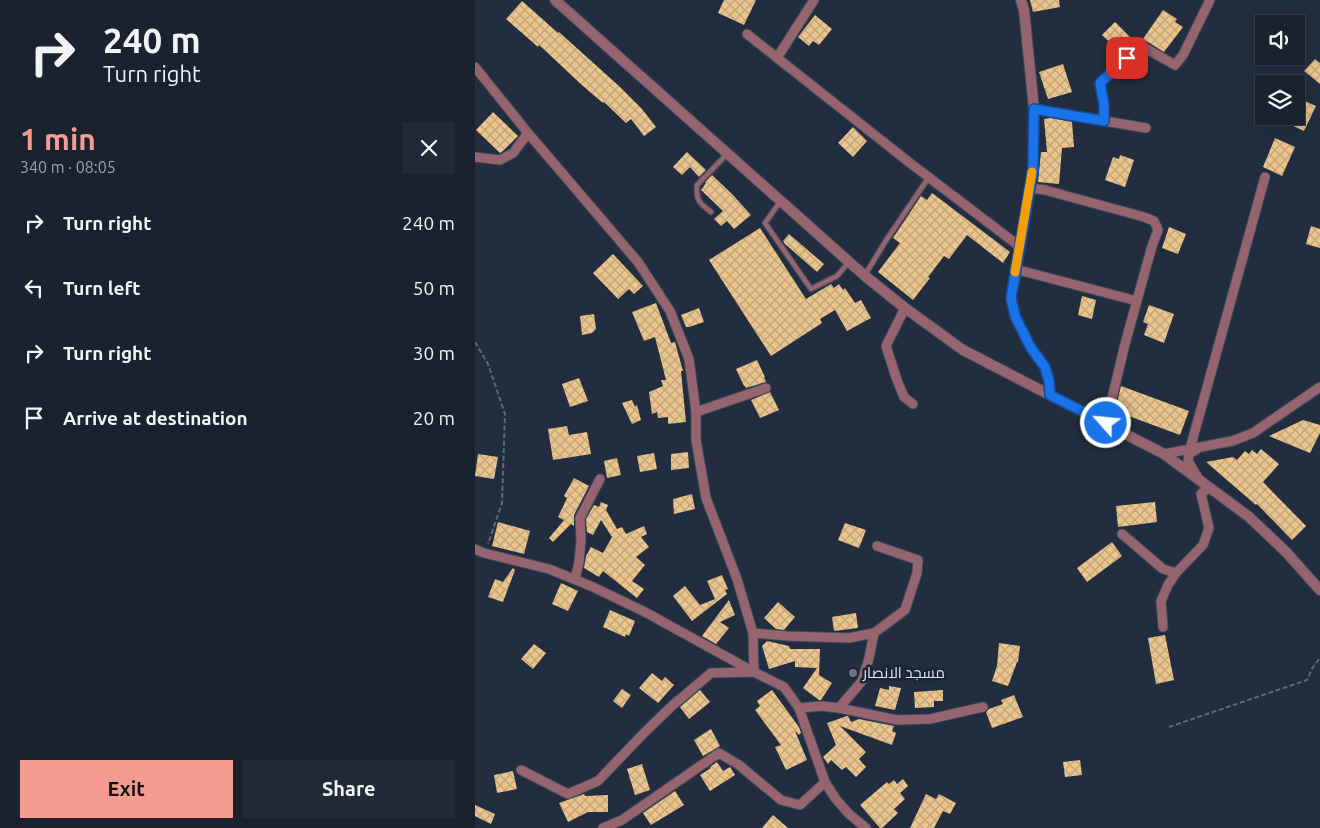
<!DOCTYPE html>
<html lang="en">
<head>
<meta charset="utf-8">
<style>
  :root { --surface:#1a222f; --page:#232a37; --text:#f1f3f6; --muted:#9fa4aa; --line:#383f4b; --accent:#f59c92 }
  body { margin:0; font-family:Ubuntu,Cairo,sans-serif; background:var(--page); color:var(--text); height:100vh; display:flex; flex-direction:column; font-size:19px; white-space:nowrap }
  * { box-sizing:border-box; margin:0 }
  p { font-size:16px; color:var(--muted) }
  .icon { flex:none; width:28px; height:28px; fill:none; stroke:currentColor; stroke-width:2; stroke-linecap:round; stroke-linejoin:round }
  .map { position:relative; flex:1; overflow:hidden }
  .details { display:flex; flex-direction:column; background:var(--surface); width:475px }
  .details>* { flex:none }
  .guide { background:#1a222f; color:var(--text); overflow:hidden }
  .fabs { position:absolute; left:780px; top:15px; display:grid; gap:10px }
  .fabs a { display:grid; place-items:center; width:50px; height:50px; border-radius:0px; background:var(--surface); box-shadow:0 5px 20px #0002,0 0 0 1px var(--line); font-size:25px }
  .pin { position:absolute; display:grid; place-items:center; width:42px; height:42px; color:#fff; margin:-21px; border-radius:10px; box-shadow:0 2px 8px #0006 }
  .me { position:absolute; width:55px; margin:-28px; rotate:297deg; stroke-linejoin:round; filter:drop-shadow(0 0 4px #0008) }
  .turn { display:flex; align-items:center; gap:18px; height:105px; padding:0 20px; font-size:22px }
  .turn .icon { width:65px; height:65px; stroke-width:2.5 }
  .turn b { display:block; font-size:35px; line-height:42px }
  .round { display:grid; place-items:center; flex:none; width:52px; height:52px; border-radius:0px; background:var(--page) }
  .summary { display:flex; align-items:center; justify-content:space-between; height:85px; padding:0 20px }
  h1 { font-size:30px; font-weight:700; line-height:38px; color:var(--accent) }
  .action { display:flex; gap:10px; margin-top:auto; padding:10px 20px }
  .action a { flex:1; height:58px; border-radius:0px; background:var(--accent); color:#111; font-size:20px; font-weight:700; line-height:58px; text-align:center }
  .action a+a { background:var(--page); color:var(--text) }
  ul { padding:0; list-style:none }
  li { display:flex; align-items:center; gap:15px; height:65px; padding:0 20px }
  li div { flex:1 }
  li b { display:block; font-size:19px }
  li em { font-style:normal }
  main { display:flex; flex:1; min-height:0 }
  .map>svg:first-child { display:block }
</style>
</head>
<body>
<main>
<section class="details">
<div class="guide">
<div class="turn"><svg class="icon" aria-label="right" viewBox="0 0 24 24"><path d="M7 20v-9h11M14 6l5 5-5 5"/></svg><div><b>240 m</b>Turn right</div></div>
</div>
<div class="summary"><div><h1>1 min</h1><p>340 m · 08:05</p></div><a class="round"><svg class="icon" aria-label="close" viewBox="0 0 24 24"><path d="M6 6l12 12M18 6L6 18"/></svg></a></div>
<ul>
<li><svg class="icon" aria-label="right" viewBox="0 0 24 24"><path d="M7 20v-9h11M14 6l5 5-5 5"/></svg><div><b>Turn right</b></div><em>240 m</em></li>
<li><svg class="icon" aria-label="left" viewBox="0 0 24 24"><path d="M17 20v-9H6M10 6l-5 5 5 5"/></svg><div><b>Turn left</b></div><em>50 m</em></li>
<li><svg class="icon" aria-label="right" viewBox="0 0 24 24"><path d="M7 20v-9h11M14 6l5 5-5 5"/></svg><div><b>Turn right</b></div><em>30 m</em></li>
<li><svg class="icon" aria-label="arrive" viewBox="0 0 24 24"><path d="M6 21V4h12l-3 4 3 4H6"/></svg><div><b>Arrive at destination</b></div><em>20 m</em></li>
</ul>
<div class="action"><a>Exit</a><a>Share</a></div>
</section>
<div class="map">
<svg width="845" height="828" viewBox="0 0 845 828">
  <defs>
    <pattern id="building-cross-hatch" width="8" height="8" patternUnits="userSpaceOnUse" patternTransform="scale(1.25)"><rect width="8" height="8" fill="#ebc58c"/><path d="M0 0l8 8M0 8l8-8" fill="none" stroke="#c1a57b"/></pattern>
  </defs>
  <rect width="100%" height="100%" fill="#222e3f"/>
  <g fill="url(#building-cross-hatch)">
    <path d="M249,0H281L269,25L243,13Z"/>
    <path d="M555,0H584L585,7L558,12Z"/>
    <path d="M47,1L83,33L84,32L145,87L167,109L181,127L169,136L156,119L151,123L129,102L128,103L108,86L64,45L63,47L31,19Z"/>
    <path d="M688,10L702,19L700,22L708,27L689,52L668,39Z"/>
    <path d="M340,15L357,29L344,45L338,41L334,46L323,37Z"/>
    <path d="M640,22L657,39L645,52L627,35Z"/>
    <path d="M840,59L845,63V84L829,71Z"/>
    <path d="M588,64L597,92L573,99L564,72Z"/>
    <path d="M823,98L841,106L829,131L812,123L815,116H821V103Z"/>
    <path d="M18,112L43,136L28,151L25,153L1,130Z"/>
    <path d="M576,118L597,122L599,147L587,148L584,184L563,182L566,152H572L569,119Z"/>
    <path d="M378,127L392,141L378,157L363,143Z"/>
    <path d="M800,138L820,147L807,176L788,167Z"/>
    <path d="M212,152L231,170L224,177L215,167L207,175L198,167Z"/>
    <path d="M645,155L659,160L650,187L630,180L638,157L644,159Z"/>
    <path d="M237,175L257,194L276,215L259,229L252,221L246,226L239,219L248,211L226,190L231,183L230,182Z"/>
    <path d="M457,193L535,252L528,263L492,235L474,259L469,256L453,277L455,278L438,300L403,272L425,243L418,238L446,196L452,200Z"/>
    <path d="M836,226L845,229V248L831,244Z"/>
    <path d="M694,227L711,234L703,254L687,248Z"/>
    <path d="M285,228L331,299L356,284L359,288L364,284L368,290L370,288L380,303L386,300L396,318L372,331L360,310L345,319L347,323L296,356L234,260Z"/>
    <path d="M314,234L349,264L342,272L310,244L308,241Z"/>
    <path d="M138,254L168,286L159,294L154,289L143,299L118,273Z"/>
    <path d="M607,296L621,300L617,319L603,315Z"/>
    <path d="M181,303L196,343L200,342L208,371H206L211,422L193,424V417L183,418L182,412L177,414L174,392L188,386L186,380H191L180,337L169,341L157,312Z"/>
    <path d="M674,305L699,314L689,343L669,335L673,324L668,322Z"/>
    <path d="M224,308L229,322L214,327H211L206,315Z"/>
    <path d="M119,314L121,329L117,333L107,335L105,316Z"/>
    <path d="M282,360L290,377H289L291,382L271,388L270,386H269L261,369Z"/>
    <path d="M104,378L113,401L95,407L87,384Z"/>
    <path d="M646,386L714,411L705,435L640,411Z"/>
    <path d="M295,392L304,410L285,418L276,400Z"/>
    <path d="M157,400L160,407L162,405L166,420L157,424L147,403Z"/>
    <path d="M828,420L845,425V433L835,453L794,436Z"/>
    <path d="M92,426L94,435L112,432L116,454L78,460L73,429Z"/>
    <path d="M786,449L804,464L788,482L831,526L817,540L782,504L781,505L731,462L758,457L762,460L770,451L774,454L777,450L782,454Z"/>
    <path d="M213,452L214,468L196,470V454Z"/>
    <path d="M179,453L182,469L165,472L162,456Z"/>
    <path d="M3,454L23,457L19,479L0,476Z"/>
    <path d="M142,458L146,475L132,478L129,461Z"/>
    <path d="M99,478L114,486L99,515V526L96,524L78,542L74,538L89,520L83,517L92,498L89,496Z"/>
    <path d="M217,494L220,509L199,514L198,499Z"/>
    <path d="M126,502L133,505L131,510L142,529L147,527L151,534L169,526L172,534L166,537L174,547L161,557L170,565L157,581L169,589L162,598L128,571L124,577L109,568L111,556L116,547L128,553L137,537L126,520L118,535L112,532L111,519L119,505L124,507Z"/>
    <path d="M680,502L682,522L643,527L641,506Z"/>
    <path d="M23,522L55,531L49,554L17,546Z"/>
    <path d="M370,523L391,530L384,548L363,540Z"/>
    <path d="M637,542L647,556L612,582L602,568Z"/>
    <path d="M38,568L40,570L28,602L13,597L20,579L28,582Z"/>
    <path d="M247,575L253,589L250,590L252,594L217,621L198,596L210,586L225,605L240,599L232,581Z"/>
    <path d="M86,583L103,591L93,611L77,604Z"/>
    <path d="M254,600L260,615L245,622L254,628L241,644L227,636Z"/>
    <path d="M303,602L320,617L309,630L301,629L289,618Z"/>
    <path d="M135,610L160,621L154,636L151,634L150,637L128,627Z"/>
    <path d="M381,613L383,628L359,631L357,617Z"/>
    <path d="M690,635L699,680L681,684L673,638Z"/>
    <path d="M292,641L314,646L315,649H345L344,675L357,683L346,700H344L328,688L342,668L320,667V661L294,669L287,646Z"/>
    <path d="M524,643L545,646L543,662H542L533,686L517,681L522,666Z"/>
    <path d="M59,644L71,653L58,669L46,659Z"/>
    <path d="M177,673L187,681L190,677L199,685L183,703L164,688Z"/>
    <path d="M414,686L426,688L420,710L400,706L405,688L414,690Z"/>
    <path d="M147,689L156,695L147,708L138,701Z"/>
    <path d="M225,690L235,702L214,719L205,707Z"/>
    <path d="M297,690L324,727L326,733L324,735L320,731L332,760L311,770L300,747L306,745L280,710L285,706L282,701Z"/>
    <path d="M468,690V701H459V707L440,708L439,692Z"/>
    <path d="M539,695L548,717L517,728L511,712L514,709L528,704L526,700Z"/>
    <path d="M372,716H373L376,722L384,719L419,726L417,731L421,733L417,745L365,726L391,752L384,759L391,767L381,777L371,767L367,770L356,760L353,764L348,757L361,745L352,723Z"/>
    <path d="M236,729L245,746L228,756L219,740Z"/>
    <path d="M605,760L607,775L590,777L588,762Z"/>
    <path d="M242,762L248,771L255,767L260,775L235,791L225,775L236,768L235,767Z"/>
    <path d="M167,764L175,790L160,795L152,769Z"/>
    <path d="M38,771L42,789L22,793L19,775Z"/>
    <path d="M428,779L433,786L425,793L430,799L419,809L423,813L407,828H405L385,805L412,782L414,784L419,780L422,784Z"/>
    <path d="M200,791L209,805L176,825L168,813Z"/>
    <path d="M109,794L110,796L133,795V812H113L93,822L84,803Z"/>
    <path d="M451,794L461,799L464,794L481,803L475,814L468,811L459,828H435Z"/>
    <path d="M0,805L20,814L16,824L0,816Z"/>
    <path d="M298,815L313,828H287Z"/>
  </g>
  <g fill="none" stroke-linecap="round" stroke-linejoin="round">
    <g stroke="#404b5b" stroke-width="7">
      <g id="service">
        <path d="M305,202L290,223L336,289L362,276L374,262"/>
        <path d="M236,212C224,203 221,200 222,185L252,154"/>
        <path d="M390,275L410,242L454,177"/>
      </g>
    </g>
    <g stroke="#404b5b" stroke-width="11">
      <g id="minor">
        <path d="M272,34L435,163L544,246"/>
        <path d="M302,58L339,0"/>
        <path d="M0,67L53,133L163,262L195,311L214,359L221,412V440L231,498L262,579L278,633L279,672"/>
        <path d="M559,109L671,128"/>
        <path d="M629,121V105L625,83L665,45L700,65L708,55L735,0"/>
        <path d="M0,157L25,160L38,153L53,133"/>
        <path d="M555,188L570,190L669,217L679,221L683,230L677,246L650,344L631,423"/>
        <path d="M540,269L662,301"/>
        <path d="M430,308L411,346L422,380L429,397L438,404"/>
        <path d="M221,412L291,388"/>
        <path d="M715,449L790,177"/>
        <path d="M689,454L757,441L778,433L845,387"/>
        <path d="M722,476L713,461L714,454L722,449"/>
        <path d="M647,534L688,569L701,573"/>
        <path d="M0,549L9,553L74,569L118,587L170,612L279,672L309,687L324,708L350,782L360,798L374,814L391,828"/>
        <path d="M100,579L104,562L106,540L105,518L125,479"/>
        <path d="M688,627L686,601L693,585L701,573L728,545L734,528L726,494L734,487"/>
        <path d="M278,633L312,636L374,638L399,633"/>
        <path d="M324,708L347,706L364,708L422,720L455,719L508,707"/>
        <path d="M364,708L387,681L394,658L399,633L430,610L442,573L443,560L402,546"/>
        <path d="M46,770L93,794L123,781L170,732L198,705L236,673L279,672"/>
        <path d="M128,828L147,820L244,753L264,765L306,800L325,805L350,782"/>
      </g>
    </g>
    <g stroke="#404b5b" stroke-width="12">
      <g id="tertiary">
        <path d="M80,0L390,276L430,308L488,350L689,454L773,516L811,552L845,590"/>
        <path d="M546,0L549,10L559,109L558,170L536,298L540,316L556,348L570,367L574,381L575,395"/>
      </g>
    </g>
    <g stroke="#5f6a79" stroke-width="2" stroke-dasharray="5 2.5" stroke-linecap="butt">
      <path d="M0,342L13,364L30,414L27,503L13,544"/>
      <path d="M694,727L832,680L838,667L845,658"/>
    </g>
    <use href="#service" stroke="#95646e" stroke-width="4.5"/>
    <use href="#minor" stroke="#95646e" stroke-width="9"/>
    <use href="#tertiary" stroke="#95646e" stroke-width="10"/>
  </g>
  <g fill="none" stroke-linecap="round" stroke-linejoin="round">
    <g stroke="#114b97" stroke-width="12">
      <path id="route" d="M631,423L575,395L574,381L570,367L556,348L540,316L536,298L558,170L559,109L629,121V105L625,83L652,58"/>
    </g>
    <use href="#route" stroke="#1a73e8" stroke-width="9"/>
    <path stroke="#f59e0b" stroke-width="9" d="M540,272L557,172"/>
  </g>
  <circle fill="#6b7280" stroke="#192535" stroke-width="2" cx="378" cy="673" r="5"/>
  <g text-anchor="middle" stroke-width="5" stroke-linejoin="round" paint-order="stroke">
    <g font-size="15" fill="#dee6f1" stroke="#192535" text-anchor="start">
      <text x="388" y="678">مسجد الانصار</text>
    </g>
  </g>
</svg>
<div class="fabs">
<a><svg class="icon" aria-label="sound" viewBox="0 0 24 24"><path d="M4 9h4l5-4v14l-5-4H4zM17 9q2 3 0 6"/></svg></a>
<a><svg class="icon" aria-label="layers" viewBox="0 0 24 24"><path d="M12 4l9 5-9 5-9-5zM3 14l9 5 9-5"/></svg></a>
</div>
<div class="pin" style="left:652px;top:58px;background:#d93025"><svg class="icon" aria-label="arrive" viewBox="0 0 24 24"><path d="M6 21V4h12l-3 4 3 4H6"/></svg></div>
<svg class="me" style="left:631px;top:423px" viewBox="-20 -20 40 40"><circle r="17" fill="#1a73e8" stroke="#fff" stroke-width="3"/><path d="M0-11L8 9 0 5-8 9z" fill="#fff"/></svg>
</div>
</main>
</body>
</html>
